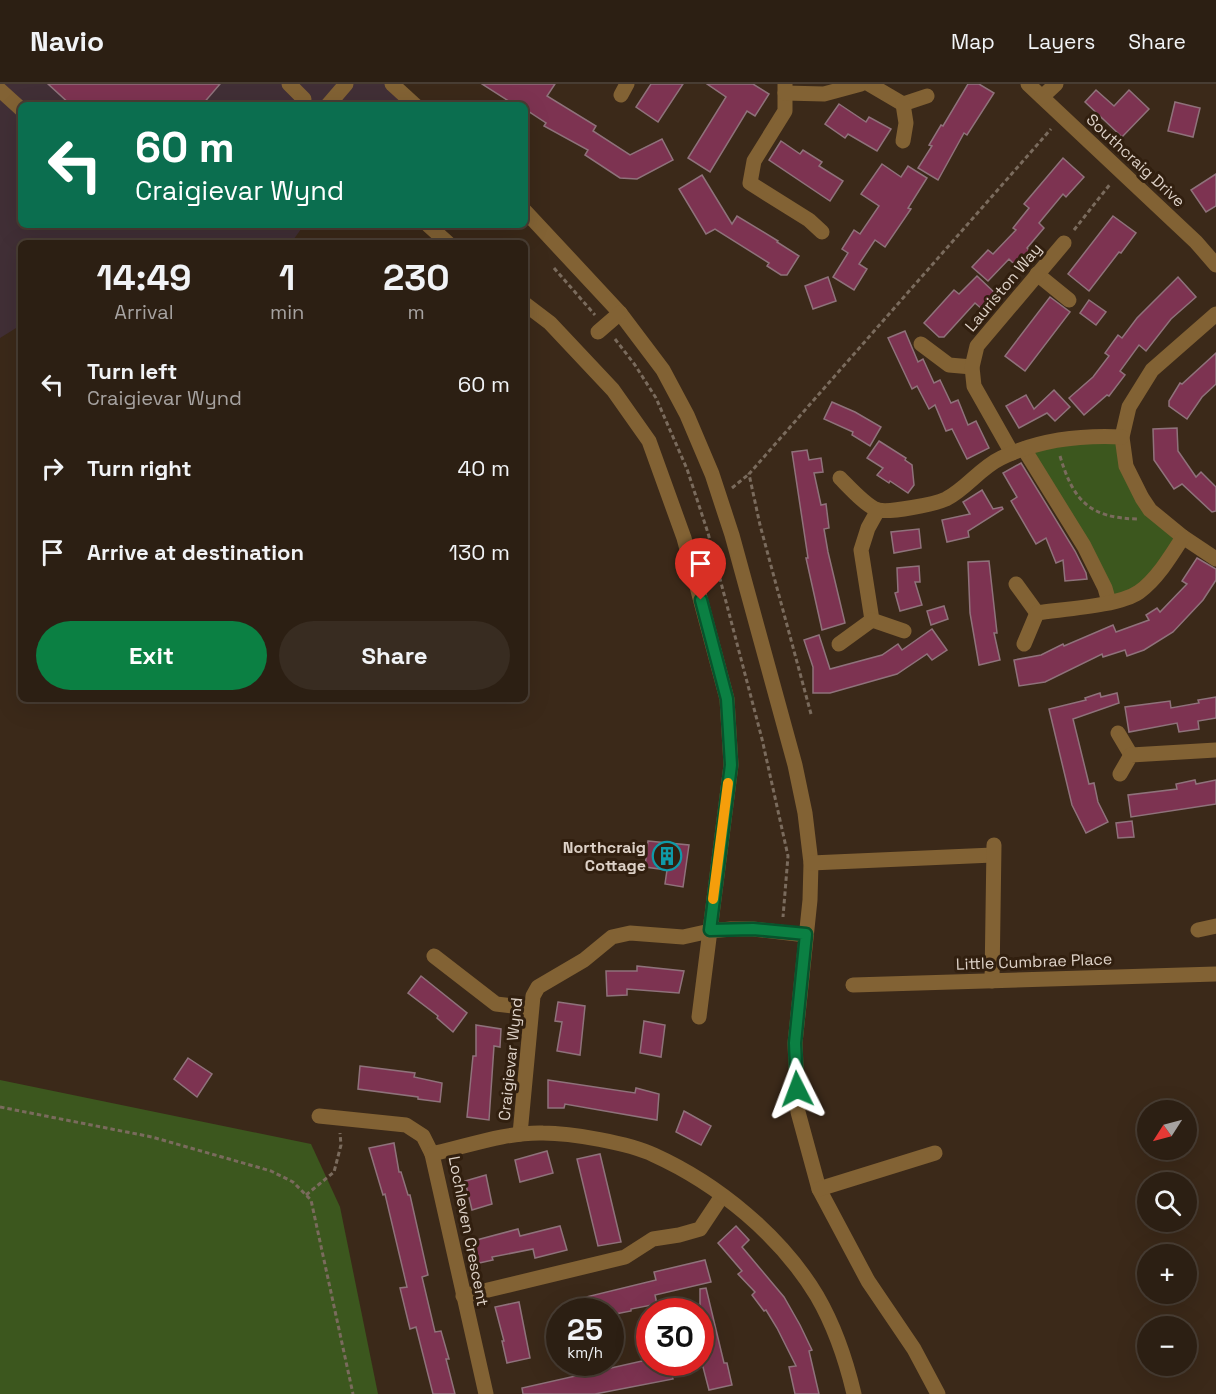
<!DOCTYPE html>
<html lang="en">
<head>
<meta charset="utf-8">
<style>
  :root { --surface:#2c1f13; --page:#382c21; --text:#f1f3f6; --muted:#a6a2a0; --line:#483d33; --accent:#0b8043 }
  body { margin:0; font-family:"Space Grotesk",sans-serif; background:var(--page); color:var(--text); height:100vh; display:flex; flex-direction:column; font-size:22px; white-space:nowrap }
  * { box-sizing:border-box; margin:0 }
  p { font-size:20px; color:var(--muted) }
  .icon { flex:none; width:33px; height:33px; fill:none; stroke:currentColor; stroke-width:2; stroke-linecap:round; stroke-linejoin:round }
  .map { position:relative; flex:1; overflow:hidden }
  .sheet { position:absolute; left:18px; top:156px; width:510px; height:462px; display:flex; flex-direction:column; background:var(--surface); border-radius:9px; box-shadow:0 6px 24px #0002,0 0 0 2px var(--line) }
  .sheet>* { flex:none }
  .top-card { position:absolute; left:18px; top:18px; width:510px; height:126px; border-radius:9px; box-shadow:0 6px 24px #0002,0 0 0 2px var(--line); background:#0b6e4f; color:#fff; overflow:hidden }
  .needle { width:39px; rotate:234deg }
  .tools { position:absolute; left:1137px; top:1016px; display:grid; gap:12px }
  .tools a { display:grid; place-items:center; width:60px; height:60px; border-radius:50%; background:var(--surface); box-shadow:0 6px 24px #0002,0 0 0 2px var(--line); font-size:30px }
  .speed { position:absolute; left:546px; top:1214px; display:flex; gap:12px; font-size:30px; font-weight:700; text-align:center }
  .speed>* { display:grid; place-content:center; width:78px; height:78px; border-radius:50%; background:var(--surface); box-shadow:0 6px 24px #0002,0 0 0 2px var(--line); line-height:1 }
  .speed small { font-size:15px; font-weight:400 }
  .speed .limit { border:9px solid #d22; background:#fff; color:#111 }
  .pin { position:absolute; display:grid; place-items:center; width:51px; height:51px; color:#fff; margin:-62px -26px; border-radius:50% 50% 50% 0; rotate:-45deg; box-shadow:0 0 6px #0007 }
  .pin .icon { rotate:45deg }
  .me { position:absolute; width:66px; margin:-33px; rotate:357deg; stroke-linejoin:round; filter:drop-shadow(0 0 4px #0008) }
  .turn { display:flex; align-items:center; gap:21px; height:126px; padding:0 18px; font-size:27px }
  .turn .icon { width:78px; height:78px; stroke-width:2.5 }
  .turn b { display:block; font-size:42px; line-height:51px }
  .eta { display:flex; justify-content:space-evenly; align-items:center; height:102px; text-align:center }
  .eta b { font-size:36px; font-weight:700; line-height:42px }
  .primary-button { display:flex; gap:12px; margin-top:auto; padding:12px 18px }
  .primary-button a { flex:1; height:69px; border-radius:36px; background:var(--accent); color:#fff; font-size:24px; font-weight:700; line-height:69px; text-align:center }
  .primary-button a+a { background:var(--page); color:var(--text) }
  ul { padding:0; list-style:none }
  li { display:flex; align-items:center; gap:18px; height:84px; padding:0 18px }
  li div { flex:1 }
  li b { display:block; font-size:22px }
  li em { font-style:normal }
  header { display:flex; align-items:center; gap:36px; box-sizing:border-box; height:84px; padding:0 30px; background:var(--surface); border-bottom:2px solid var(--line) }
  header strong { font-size:28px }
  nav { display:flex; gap:33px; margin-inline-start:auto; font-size:21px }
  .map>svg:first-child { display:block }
</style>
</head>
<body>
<header>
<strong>Navio</strong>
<nav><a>Map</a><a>Layers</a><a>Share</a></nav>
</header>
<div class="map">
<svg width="1216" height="1310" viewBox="0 0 1216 1310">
  <rect width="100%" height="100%" fill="#3b2919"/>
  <path fill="#412f36" d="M0,0H391L402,10L394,21H21V141H304L291,159H21V241L0,254Z"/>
  <g fill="#3c571e">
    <path d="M1120,355L1124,384L1180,453L1148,496L1110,515L1027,367Z"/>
    <path d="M0,996L311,1060L340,1123L378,1310H0Z"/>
  </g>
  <g fill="#7d3351" stroke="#8f727b" stroke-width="1.5">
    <path d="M48,0H220L202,21H71Z"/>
    <path d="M482,0H555L547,12L596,42L593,47L630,71L662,55L673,76L637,95L620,94L585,71L588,66L544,42L546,39L525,25V21H515Z"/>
    <path d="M651,0H683L658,38L636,23Z"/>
    <path d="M707,0H753L769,10L755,32L747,27L710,88L688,74L726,13Z"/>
    <path d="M968,0H979L994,9L967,51L964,49L938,96L918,84L932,62L929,61L941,41L943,42Z"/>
    <path d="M1096,6L1114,22L1129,6L1149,25L1122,53L1085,18Z"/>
    <path d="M1175,18L1200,24L1193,53L1168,47Z"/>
    <path d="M839,20L866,38L869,33L891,45L877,67L848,50L845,54L825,40Z"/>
    <path d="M781,57L800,70L803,66L822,78L819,82L843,97L830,117L769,76Z"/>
    <path d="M1063,74L1084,93L1066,113L1063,110L1039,139L1044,144L1027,164L1030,167L1016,182L1009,175L988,197L972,183L988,166L993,170L1016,146L1013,144L1029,124L1024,120Z"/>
    <path d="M882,80L901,93L908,82L927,94L908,124L911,125L885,163L875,156L859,180L867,185L854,206L833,193L848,169L842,165L854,146L860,150L879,122L861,110Z"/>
    <path d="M1216,90V122L1206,128L1191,106Z"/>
    <path d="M702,91L732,140L737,132L778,157L777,158L799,172L787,191H781L767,182L769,179L715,145L706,150L679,105Z"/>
    <path d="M1113,132L1136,149L1121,169L1119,168L1089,207L1068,190Z"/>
    <path d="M977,192L996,210L982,225L975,219L944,253H939L924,239L954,206L959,210Z"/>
    <path d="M828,193L836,217L813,225L805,202Z"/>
    <path d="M1178,193L1196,213L1171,235L1146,267L1139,261L1120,287L1125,291L1109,312L1107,311L1084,331L1069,314L1093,293L1109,272L1105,269L1118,251L1122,254L1137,234Z"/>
    <path d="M1050,213L1070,228L1025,287L1005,272Z"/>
    <path d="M1089,216L1106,228L1096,241L1080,229Z"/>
    <path d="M905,247L918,278L923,275L934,299L940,296L951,319L958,316L968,341L976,337L989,364L967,375L952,345L946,347L935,321L929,325L917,302L912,305L888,254Z"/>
    <path d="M1216,269V300L1202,313L1187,335L1169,322V317L1180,299L1182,300Z"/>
    <path d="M1054,306L1070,323L1055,337L1047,329L1019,344L1006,322L1026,311L1034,325Z"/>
    <path d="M832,318L855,328L881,343L870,362L852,351L853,348L824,335Z"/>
    <path d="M1177,344L1178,367L1196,393L1201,388L1216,403V427L1212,428L1182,400L1174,405L1154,376L1153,345Z"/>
    <path d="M879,357L906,374L905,376L912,381L914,401L908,409L890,397L889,399L877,391L883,384L867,374Z"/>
    <path d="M807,366L809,376L821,374L823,388L814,389L821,421L826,420L829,444L824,445L828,468L845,539L822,546L806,474H808L792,368Z"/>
    <path d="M1021,379L1075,467L1086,489L1087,495L1065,497L1063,476L1056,479L1046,454L1036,460L1011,417L1017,413L1003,389Z"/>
    <path d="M982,406L993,425L1002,423L1003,425L968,447L969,453L947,458L942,436L970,430L963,418Z"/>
    <path d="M919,445L921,464L894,469L891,448Z"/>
    <path d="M1197,474L1216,485V496L1203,516L1173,548L1144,566L1127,572L1125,566L1103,573L1102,570L1045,598L1019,602L1014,576L1041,571L1063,560L1064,562L1113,541L1116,548L1149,536L1146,531L1157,524L1160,528L1187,500L1182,497Z"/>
    <path d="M989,477L997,549H994L1000,576L979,581L970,529L968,478Z"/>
    <path d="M919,482L920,498H915L922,521L900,527L895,509L898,508L897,484Z"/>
    <path d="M944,522L948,535L931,541L927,527Z"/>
    <path d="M932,545L947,566L932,576L927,570L897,590L830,609H813V583L804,556L819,551L830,585L882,571L898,560L902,566Z"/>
    <path d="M1100,609L1101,613L1117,609L1119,619L1073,635L1089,700L1094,699L1098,718L1108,738L1086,749L1072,721L1049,625L1086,616L1085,614Z"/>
    <path d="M1216,613V634L1198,637L1199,645L1179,648L1177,639L1129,648L1125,623L1170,617L1171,624L1199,619L1198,616Z"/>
    <path d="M1195,696L1196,700L1216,696V720L1131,733L1128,711L1177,705L1176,700Z"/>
    <path d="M1132,737L1134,753L1118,754L1116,739Z"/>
    <path d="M648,757L689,761L683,803L665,800L667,786L645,783Z"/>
    <path d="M637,882L684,887L679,909L627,905V911L607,912L606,887H637Z"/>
    <path d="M421,892L467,929L453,948L437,934L438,932L408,909Z"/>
    <path d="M558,918L585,922L580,971L557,967L562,938L555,937Z"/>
    <path d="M644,937L665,941L661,973L640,969Z"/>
    <path d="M476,941L501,945L500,963L494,962L489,1036L467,1033L473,972H476Z"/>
    <path d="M188,974L212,990L197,1013L174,995Z"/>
    <path d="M360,982L415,989L414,993L442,999L440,1018L418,1015V1013L358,1005Z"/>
    <path d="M548,996L635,1009L636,1004L659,1010L657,1036L565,1020L564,1024H548Z"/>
    <path d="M684,1027L711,1042L701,1061L676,1048Z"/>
    <path d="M394,1059L399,1088H401L408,1111H410L428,1191L422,1193L435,1248L441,1247L449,1275H446L455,1310H433L416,1243L410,1245L400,1204L407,1203L385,1110L383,1111L369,1064Z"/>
    <path d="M547,1067L553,1089L520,1098L515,1076Z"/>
    <path d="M600,1070L621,1158L598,1162L577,1075Z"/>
    <path d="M486,1091L492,1120L472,1126L465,1097Z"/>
    <path d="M560,1142L567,1166L535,1174L533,1165L492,1173L493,1176L470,1181L465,1159L518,1145L520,1152Z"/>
    <path d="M736,1142L749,1156L742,1163L784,1213L800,1241L812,1266L809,1267L819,1310H795L789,1283L796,1282L777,1244L766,1226L764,1227L752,1211L755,1208L738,1190L742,1187L718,1159Z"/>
    <path d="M705,1176L711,1198L655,1211L657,1220L631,1225V1227L610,1231V1227H581L578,1215L656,1196L654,1188Z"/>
    <path d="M706,1204L724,1279H727L732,1301L709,1306L702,1279L700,1280V1205Z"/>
    <path d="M519,1218L530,1274L507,1279L502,1257H504L495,1223Z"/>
    <path d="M642,1277L669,1278L673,1295L595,1310H523L522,1304Z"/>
  </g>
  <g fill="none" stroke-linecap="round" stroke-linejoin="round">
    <g stroke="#7a6b5d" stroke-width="3" stroke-dasharray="4.5 3" stroke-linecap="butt">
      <path d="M1074,146L1111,99"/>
      <path d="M554,184L595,231"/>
      <path d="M615,255L635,281L656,314L687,385L708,449L762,655L788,772L783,833"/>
      <path d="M1060,372C1073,416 1089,434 1137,435"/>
      <path d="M732,404L749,390"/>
      <path d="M811,630L760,441L749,390L1051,45"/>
      <path d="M0,1023L152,1053L271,1087L293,1098L311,1116L353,1310"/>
      <path d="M306,1111L334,1088L341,1061L340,1049"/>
    </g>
    <g stroke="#826234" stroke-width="15">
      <path d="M289,0L304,15"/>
      <path d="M392,0L415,21"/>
      <path d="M785,0V27L754,77L750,99L809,136L822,148"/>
      <path d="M869,0L903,20L927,12"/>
      <path d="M1028,0L1196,158L1216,181"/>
      <path d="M0,6L21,25"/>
      <path d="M785,9L824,10L861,0"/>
      <path d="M621,11L627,0"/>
      <path d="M1042,13L1056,0"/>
      <path d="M903,20L906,39L903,57"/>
      <path d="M328,21L346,0"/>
      <path d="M525,127L620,229L663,286L687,331L712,390L732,451L795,681L805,729L811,779L810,816L795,959L798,1028L819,1105L868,1197L914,1265L938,1310"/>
      <path d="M428,141L448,159"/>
      <path d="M1037,190L1069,216"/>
      <path d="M525,220L550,239L613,306L649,357L684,454L727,615L731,681L699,933"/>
      <path d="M1216,230L1152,286L1129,323L1122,353L1126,382L1142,414L1150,426L1183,453L1216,475"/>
      <path d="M598,248L620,229"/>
      <path d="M921,260L949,281L972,283"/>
      <path d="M1024,365L1084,462L1105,504L1109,518"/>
      <path d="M1012,369L974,302L972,283L977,262L1064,159"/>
      <path d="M840,394C849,403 867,423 878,426C890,429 935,420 946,415C966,405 980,384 1001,374C1038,356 1081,351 1122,353"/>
      <path d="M878,426L868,444L861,466L872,536L904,547"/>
      <path d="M1016,500L1037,529"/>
      <path d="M839,560L872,536"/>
      <path d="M1024,560L1037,529C1063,525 1119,522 1139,508C1157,495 1171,472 1183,453"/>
      <path d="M1118,649L1131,671"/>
      <path d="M1120,690L1131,671L1216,666"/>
      <path d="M811,779L993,771"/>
      <path d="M1198,846L1216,842"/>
      <path d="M434,872L496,920L531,924"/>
      <path d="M992,897L994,761"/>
      <path d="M853,901L1216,890"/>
      <path d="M319,1032L406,1041L423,1052L432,1070"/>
      <path d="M520,1050L533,912L538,903L584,876L612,853L630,849L683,853L710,847L731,845H753L806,851"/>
      <path d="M819,1105L935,1069"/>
      <path d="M463,1212L625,1173L653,1155L679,1151L700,1145L722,1112"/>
      <path d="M486,1310L432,1070C468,1062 506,1048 543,1049C571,1049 629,1059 654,1071C718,1100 781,1152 817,1212C835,1243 846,1276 854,1310"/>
    </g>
  </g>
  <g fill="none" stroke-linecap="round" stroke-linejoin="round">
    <g stroke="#07532c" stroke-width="15">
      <path id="route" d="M701,516L727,615L731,681L710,846L753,845L806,850L795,959L797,1005"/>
    </g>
    <use href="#route" stroke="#0b8043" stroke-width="10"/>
    <path stroke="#f59e0b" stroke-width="10" d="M713,815L728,699"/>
  </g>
  <defs>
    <g id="building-ring" transform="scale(1.5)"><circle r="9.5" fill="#311f0f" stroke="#0f9aa8" stroke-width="1.5"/><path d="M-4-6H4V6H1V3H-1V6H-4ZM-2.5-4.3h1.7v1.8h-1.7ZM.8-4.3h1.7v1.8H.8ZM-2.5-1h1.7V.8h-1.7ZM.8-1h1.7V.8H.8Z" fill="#0f9aa8"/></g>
  </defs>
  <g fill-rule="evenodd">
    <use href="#building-ring" x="667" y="772"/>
  </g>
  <g text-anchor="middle" stroke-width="6" stroke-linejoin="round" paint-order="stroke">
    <g font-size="16" fill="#ddd1c7" stroke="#311f0f">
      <text transform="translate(1136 76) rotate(43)" y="6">Southcraig Drive</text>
      <text transform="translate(1003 203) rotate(-50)" y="6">Lauriston Way</text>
      <text transform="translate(1034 877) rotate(-2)" y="6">Little Cumbrae Place</text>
      <text transform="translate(510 975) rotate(-84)" y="6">Craigievar Wynd</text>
      <text transform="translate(469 1147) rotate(79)" y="6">Lochleven Crescent</text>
    </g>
    <g font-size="16" font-weight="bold" fill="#ddd1c7" stroke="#311f0f" text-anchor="end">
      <text x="646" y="769">Northcraig<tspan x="646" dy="18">Cottage</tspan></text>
    </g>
  </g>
</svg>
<div class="tools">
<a><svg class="needle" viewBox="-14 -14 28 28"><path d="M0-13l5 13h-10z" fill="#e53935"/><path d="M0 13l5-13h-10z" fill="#a6a2a0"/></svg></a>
<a><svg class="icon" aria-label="search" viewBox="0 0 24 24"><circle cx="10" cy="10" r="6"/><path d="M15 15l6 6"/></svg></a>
<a>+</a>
<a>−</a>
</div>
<div class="speed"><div>25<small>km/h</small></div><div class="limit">30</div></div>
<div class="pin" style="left:701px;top:516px;background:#d93025"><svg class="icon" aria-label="arrive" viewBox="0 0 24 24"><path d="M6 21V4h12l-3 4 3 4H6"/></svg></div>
<svg class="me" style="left:797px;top:1005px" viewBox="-20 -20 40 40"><path d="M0-17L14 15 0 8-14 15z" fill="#0b8043" stroke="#fff" stroke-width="4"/></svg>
<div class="top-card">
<div class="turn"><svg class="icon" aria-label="left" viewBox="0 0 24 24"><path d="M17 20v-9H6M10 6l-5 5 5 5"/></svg><div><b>60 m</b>Craigievar Wynd</div></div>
</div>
<section class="sheet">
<div class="eta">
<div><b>14:49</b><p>Arrival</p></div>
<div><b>1</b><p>min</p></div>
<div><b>230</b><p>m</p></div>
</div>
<ul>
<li><svg class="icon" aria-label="left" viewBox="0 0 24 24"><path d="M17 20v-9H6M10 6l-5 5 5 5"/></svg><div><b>Turn left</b><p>Craigievar Wynd</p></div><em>60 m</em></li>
<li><svg class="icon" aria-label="right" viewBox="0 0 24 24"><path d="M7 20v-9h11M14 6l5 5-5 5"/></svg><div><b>Turn right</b></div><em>40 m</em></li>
<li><svg class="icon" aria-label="arrive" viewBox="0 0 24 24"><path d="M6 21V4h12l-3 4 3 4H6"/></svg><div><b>Arrive at destination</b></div><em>130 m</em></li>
</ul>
<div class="primary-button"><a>Exit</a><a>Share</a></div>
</section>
</div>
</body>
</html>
